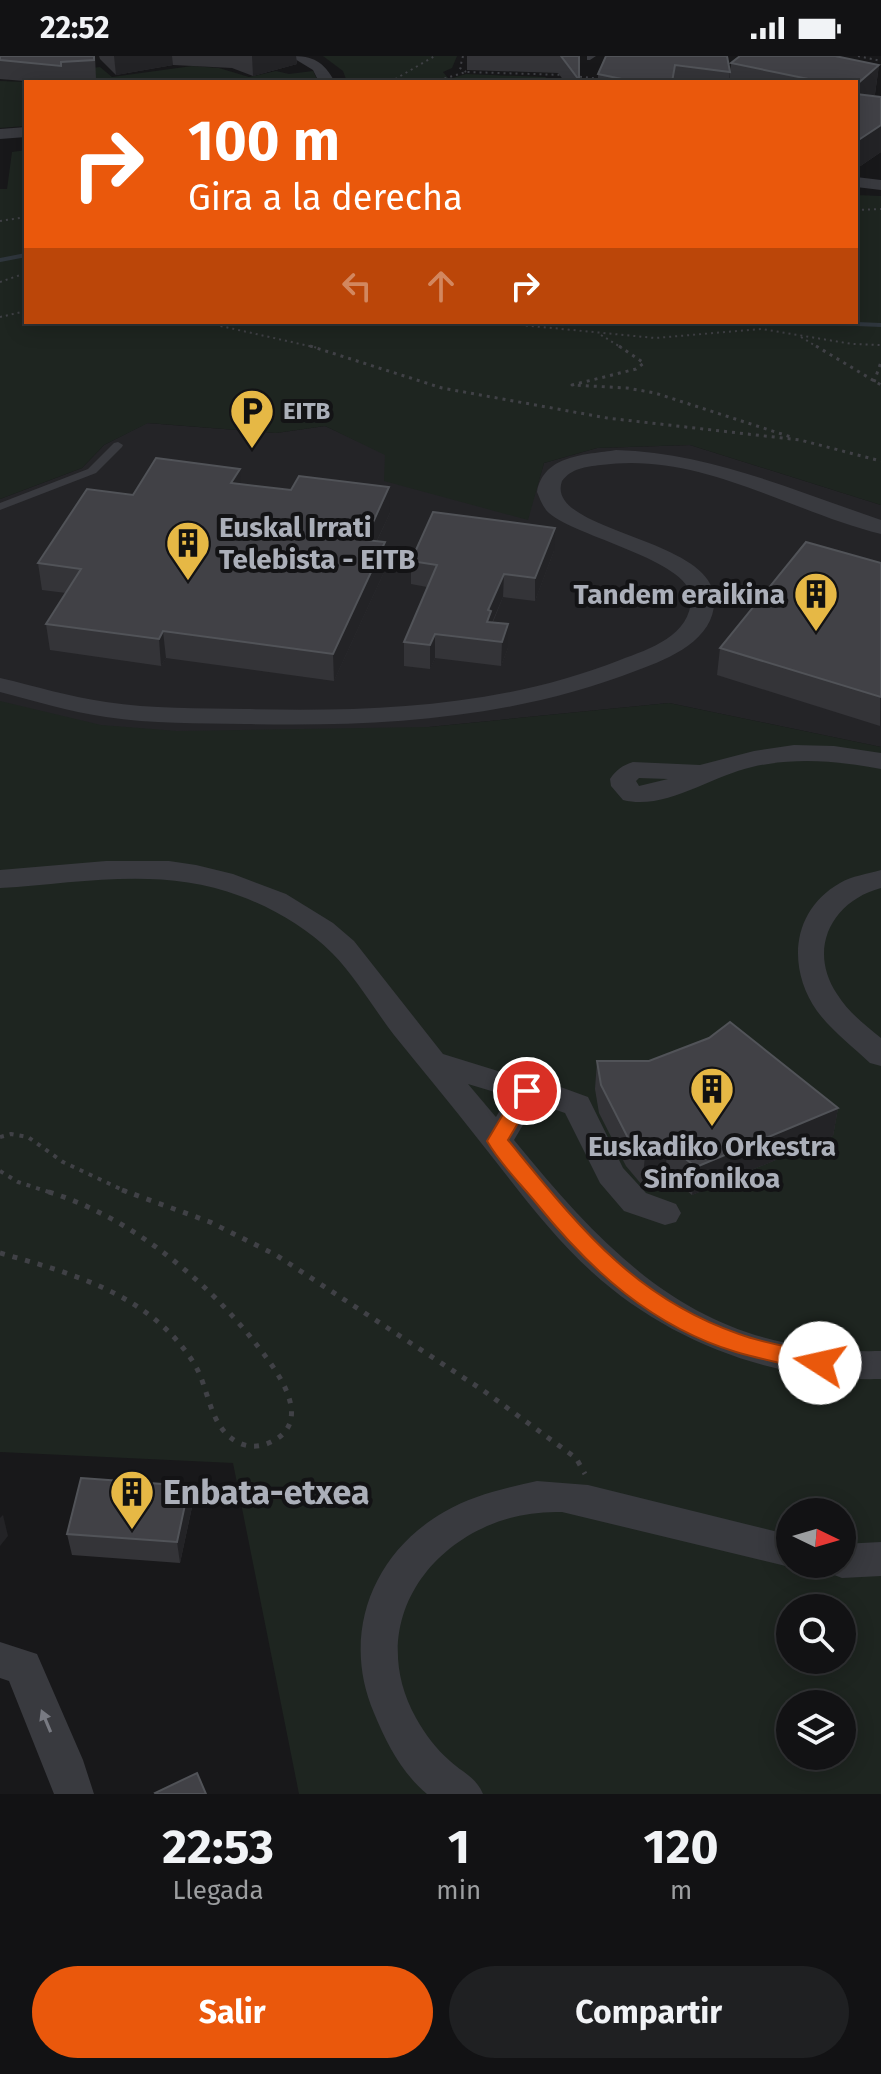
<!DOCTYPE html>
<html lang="es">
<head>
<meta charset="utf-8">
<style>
  :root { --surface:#121214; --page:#1f2022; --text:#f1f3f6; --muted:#9c9ea0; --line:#313234; --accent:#ea580c }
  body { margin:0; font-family:"Fira Sans",sans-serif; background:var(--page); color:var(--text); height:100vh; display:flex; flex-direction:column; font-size:30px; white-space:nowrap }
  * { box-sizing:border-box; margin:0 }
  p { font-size:26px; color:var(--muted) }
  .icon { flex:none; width:44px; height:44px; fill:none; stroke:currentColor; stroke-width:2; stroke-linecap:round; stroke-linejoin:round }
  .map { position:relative; height:1738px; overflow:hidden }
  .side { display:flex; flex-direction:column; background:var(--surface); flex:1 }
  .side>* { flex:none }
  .top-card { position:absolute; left:24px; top:24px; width:834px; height:244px; border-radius:0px; box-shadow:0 4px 20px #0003,0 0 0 2px var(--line); background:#ea580c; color:#fff; overflow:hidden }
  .needle { width:52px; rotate:95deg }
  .tools { position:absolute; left:776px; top:1442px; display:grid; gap:16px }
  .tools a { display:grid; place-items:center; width:80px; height:80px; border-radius:50%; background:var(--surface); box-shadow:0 4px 20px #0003,0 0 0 2px var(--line); font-size:40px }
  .pin { position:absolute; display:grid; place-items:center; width:68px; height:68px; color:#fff; margin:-34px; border:4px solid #fff; border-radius:50%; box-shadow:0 2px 8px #0007 }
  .me { position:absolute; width:88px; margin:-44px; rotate:280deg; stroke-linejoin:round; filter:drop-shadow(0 0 6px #0008) }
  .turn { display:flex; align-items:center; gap:28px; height:168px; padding:0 32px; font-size:36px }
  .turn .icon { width:104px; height:104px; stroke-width:2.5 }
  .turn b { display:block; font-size:56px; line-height:68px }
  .lanes { display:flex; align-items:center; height:76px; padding:0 32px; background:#0003; justify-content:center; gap:40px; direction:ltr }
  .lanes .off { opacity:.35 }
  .eta { display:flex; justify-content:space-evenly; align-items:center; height:136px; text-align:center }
  .eta b { font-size:48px; font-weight:700; line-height:56px }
  .primary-button { display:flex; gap:16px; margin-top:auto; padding:16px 32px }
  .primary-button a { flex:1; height:92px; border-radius:48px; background:var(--accent); color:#fff; font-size:32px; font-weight:700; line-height:92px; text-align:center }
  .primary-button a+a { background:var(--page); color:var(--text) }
  .status { display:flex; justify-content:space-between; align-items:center; height:56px; padding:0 40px; background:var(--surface); direction:ltr }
  .status svg { height:22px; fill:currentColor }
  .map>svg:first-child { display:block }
</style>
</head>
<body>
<div class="status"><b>22:52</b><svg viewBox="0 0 49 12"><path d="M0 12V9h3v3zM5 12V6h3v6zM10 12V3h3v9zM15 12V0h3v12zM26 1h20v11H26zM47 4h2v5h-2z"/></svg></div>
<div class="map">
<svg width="881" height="1738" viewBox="0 0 881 1738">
  <rect width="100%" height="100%" fill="#18181a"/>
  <path fill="#242427" d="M147,367L276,377L325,370L527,463L544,407L597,392L690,389L881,449V691L669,647L429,671L0,781V443L82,412L104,389Z"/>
  <g fill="#1e2520" fill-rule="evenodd">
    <path d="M323,0H457L452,12L443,16L449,23L466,18L546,21L543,26H347L343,15Z"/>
    <path d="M192,10L219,12L249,21L276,15L289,18L313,15L318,25L59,26L86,24L83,13L100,11L112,21Z"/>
    <path d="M0,25L26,26V70L0,72Z"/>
    <path d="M26,94V266H856V139L881,140V449L690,389L597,392L544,407L528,464L384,425L385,399L325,370L276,377L148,367L104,389L82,412L0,443V133H7L12,96Z"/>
    <path d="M0,645L101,669L177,675L429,671L669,647L881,691V1738H299L233,1407L0,1396ZM790,1456H842V1508H790ZM790,1552H842V1604H790ZM790,1648H842V1700H790Z"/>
  </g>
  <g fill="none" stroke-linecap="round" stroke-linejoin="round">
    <g stroke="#2f363d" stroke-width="4">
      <path d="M0,204L26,199"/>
      <path d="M808,266L881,269"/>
    </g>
    <g stroke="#404146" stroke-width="2" stroke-dasharray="2 4" stroke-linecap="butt">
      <path d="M463,0L460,12L466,16"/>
      <path d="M858,0L881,5"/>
      <path d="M574,20L601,23"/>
      <path d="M390,26L435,0"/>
      <path d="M433,26L466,16L565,19"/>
      <path d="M856,154L881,153"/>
      <path d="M0,165L26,161"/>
      <path d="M0,226L26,217"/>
      <path d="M0,261L26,255"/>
      <path d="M203,266L318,292"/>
      <path d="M490,266L655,282L762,273L852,288L881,289"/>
      <path d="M601,279L622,292"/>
      <path d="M801,281L819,292"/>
    </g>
    <g stroke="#404146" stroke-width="3" stroke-dasharray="3 5" stroke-linecap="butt">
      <path d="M310,290L442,332L607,362L800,384L881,405"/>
      <path d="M619,290L644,307L636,313L572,329L627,332L655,337L791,381"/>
      <path d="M816,290L881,329"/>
      <path d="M874,326L881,306"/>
    </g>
    <g stroke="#404146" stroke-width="4" stroke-dasharray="4 6" stroke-linecap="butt">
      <path d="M0,1081L11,1078L28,1081L63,1106L127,1136"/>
      <path d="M0,1115L18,1126L49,1136"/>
    </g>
    <g stroke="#404146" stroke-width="5" stroke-dasharray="5 8" stroke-linecap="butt">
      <path d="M122,1134L210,1166L276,1199L484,1335L576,1402L585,1418"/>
      <path d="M0,1197C74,1218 152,1239 195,1309C210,1335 209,1372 239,1387C250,1392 262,1391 273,1385C315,1363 275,1312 256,1288C204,1221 125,1157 42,1134"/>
    </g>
    <g fill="#393a3f" fill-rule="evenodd">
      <path d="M587,0H596L590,4H587Z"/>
      <path d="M118,386L123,389L122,391L96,417L0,454V447L88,413L114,387Z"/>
    </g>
    <g fill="#393a3f" fill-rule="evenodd">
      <path d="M290,0C314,0 323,5 335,26H319L313,14Z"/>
      <path d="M26,71V81L0,83V73Z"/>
      <path d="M856,121L881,124V134L856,131Z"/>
      <path d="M616,394C710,397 793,434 881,464V478C788,455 700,395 601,409C585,411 572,412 562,425C544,475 708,481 714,540C718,582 671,602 638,614C513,663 379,671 245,668C199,667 152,668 106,661C70,656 35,645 0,636V622C35,630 70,641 106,646C152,653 199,652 245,653C372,656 501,651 620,604C650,593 692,579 691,541C689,504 576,481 549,457C543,452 540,443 537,436C544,398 586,399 616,394Z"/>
      <path d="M794,689L834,690L881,697V713C838,705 796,701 752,711C711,720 665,755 623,744L611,730L610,723C616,714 623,709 633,706L700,709L754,695ZM639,722L668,723L639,730L636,725Z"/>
      <path d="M106,805H169L196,809L233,818L286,838L333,867L354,885L443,998L527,1024L544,1025L588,1041L623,1112L646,1137L676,1148L681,1157L676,1166L665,1169L624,1155L600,1127L565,1057L536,1047L514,1084C618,1211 705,1299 881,1295V1323C776,1326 670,1287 592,1216C549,1177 514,1128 478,1083C451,1048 422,1014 394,979C374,953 355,920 332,897C307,872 273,852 240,840C162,810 81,827 0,832V814ZM468,1028L508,1040L496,1061L495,1060Z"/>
      <path d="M881,814V832C832,845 807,893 837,938C848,956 865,969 881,982V1010L870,1007C852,990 832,975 817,955C787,912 791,855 840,827C852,820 867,818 881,814Z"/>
      <path d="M537,1425L588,1429L790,1479V1508H799L790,1511L562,1456C451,1452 357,1555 416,1662C425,1678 436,1693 450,1705C463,1717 476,1721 483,1738H427C401,1716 387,1688 374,1657C341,1580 371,1498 444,1456C473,1439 505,1432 537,1425Z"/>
      <path d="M881,1486V1520L842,1522L829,1517L825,1508H842V1488Z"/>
      <path d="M0,1586L37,1598L83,1704L94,1738H54L9,1625L0,1622Z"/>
    </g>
  </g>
  <g fill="#343438">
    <path d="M0,0H95L96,23L63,24V26H36L0,23Z"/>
    <path d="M99,0H296L297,8L253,20L232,12L173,9L116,19L100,3Z"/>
    <path d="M467,0H579V26H565L558,17L467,14Z"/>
    <path d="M606,0L730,16L729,26H598V18Z"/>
    <path d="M740,0H835L879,9L875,38L873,40L881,41V96L856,113V26H729L731,7Z"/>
    <path d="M241,428L390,457L377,485L385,486L386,512L334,625L166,602L161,610L50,594L46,568L66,537L42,534L38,507L133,439Z"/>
    <path d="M554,495L535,545L503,541L493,566L508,568V592L501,610L435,602L430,613L404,610V586L427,531L411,528V505Z"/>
    <path d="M881,507L880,670L717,619L720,592Z"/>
    <path d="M597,1005L838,1052L833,1080L692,1139L665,1117L642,1129L626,1110L599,1057L595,1033Z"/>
    <path d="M192,1451L180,1507L72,1499L67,1478Z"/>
  </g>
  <g fill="#232326">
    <path d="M114,0H172L173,9L116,19Z"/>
    <path d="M252,0H296L297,8L253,20Z"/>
    <path d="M879,9L875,38L856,54V29Z"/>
    <path d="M881,69V96L856,113L860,83Z"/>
    <path d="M240,413L241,438L231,427Z"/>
    <path d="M389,431L390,457L365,510V484Z"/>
    <path d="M555,472L554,495L535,545V522Z"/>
    <path d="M385,486L386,512L334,625L333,598Z"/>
    <path d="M504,518L503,541L491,569L487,584L488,554Z"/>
    <path d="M508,568V592L501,610L502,586Z"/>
    <path d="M163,575L166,602L161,610L159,583Z"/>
    <path d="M435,578V602L430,613V589Z"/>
    <path d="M838,1052L833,1080L692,1139L696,1111Z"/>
    <path d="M668,1089L665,1117L642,1129L645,1100Z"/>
    <path d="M189,1430L192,1451L180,1507L177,1486Z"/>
    <path d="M3,1459L8,1480L0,1490V1462Z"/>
  </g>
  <g fill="#414146" stroke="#515358" stroke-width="2">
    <path d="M0,0H94V4L61,6V10L0,4Z"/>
    <path d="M561,0H579V24Z"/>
    <path d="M606,0H727L730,16L675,9L672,26H636L598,18Z"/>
    <path d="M740,0H835L879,9L856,29V26H823L731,7Z"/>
    <path d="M856,38L881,41V69L860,83L856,82Z"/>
    <path d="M156,402L240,413L231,427L291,434L299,420L389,431L365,484L385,486L333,598L163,575L159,583L46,568L81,513L38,507L87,433L133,439Z"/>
    <path d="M433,456L555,472L535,522L504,518L488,554L491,555L487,566L508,568L502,586L435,578L430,589L404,586L437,509L411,505Z"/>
    <path d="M806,486L881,507V641L720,592Z"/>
    <path d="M730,966L838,1052L696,1111L668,1089L645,1100L628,1082L601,1029L597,1005H649L709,982Z"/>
    <path d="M81,1422L189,1430L177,1486L67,1478Z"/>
    <path d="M197,1717L206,1738H156L155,1737Z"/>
  </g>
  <defs><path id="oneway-solid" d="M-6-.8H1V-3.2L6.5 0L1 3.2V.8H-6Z" transform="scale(2)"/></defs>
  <use fill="#787a82" href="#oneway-solid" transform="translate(46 1665) rotate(-113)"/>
  <path fill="#ea580c" stroke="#983908" stroke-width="2" d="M527,1027L534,1030L537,1035L508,1084C578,1169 632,1241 739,1278C768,1289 799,1291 828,1301L831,1307L828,1313L820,1316C792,1310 764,1304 736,1296C653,1271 591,1215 537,1148C521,1128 500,1108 487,1085L520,1030Z"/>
  <defs>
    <g id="parking-pin" transform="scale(2.3)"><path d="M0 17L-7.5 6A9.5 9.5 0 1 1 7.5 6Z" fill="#e6b845" stroke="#131315"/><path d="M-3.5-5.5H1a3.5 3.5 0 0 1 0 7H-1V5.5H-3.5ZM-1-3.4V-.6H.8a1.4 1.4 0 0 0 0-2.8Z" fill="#111"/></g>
    <g id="building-pin" transform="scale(2.3)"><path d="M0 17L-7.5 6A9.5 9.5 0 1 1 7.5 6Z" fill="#e6b845" stroke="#131315"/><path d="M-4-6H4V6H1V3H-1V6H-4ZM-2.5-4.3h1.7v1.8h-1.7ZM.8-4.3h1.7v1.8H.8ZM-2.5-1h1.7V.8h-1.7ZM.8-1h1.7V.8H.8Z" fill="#111"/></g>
  </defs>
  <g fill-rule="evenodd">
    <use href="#parking-pin" x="252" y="355"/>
    <use href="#building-pin" x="188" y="487"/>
    <use href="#building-pin" x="816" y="538"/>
    <use href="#building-pin" x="712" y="1033"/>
    <use href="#building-pin" x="132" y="1436"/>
  </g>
  <g text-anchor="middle" stroke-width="8" stroke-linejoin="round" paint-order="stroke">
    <g font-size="24" font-weight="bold" fill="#abafb9" stroke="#131315" text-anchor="start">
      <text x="283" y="363">EITB</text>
    </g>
    <g font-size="28" font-weight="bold" fill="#abafb9" stroke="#131315" text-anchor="start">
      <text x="219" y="481">Euskal Irrati<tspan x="219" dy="32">Telebista - EITB</tspan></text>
      <text x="785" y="548" text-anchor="end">Tandem eraikina</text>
      <text x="712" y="1100" text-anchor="middle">Euskadiko Orkestra<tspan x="712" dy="32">Sinfonikoa</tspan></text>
    </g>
    <g font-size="34" font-weight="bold" fill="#abafb9" stroke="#131315" text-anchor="start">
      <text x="163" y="1448">Enbata-etxea</text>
    </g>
  </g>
</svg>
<div class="tools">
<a><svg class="needle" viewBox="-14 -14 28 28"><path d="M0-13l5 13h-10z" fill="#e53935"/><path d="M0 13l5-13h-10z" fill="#9c9ea0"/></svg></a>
<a><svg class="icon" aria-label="search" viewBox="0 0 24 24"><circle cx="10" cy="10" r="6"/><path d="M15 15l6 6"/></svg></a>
<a><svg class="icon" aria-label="layers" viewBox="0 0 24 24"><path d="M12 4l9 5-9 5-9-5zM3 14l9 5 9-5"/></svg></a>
</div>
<div class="pin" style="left:527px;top:1035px;background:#d93025"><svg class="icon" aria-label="arrive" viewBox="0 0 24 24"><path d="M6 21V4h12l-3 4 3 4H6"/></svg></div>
<svg class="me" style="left:820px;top:1307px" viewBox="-20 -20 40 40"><circle r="19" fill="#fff"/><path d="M0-13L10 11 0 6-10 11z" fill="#ea580c"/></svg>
<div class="top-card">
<div class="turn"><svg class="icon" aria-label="right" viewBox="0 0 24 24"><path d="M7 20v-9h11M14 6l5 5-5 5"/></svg><div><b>100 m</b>Gira a la derecha</div></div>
<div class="lanes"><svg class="icon off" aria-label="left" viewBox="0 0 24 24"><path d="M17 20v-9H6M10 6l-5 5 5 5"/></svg><svg class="icon off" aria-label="ahead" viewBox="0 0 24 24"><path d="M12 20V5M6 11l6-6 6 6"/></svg><svg class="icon" aria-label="right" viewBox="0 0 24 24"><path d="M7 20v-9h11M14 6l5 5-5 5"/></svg></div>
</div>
</div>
<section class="side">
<div class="eta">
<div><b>22:53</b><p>Llegada</p></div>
<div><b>1</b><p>min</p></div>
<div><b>120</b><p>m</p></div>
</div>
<div class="primary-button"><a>Salir</a><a>Compartir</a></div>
</section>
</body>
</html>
